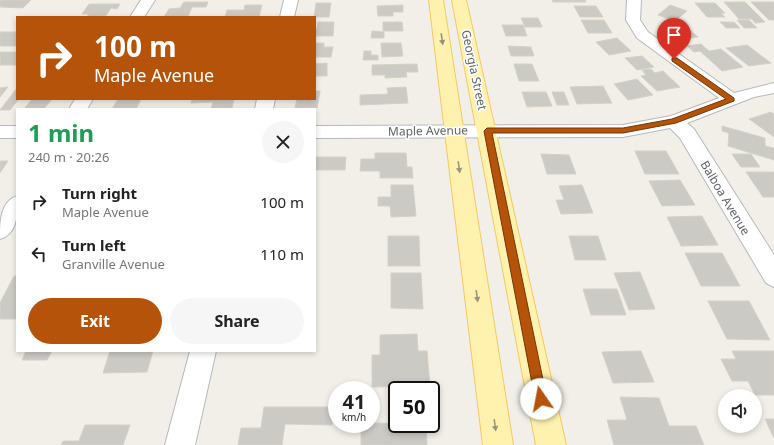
<!DOCTYPE html>
<html lang="en">
<head>
<meta charset="utf-8">
<style>
  :root { --surface:#fff; --page:#f6f6f6; --text:#222; --muted:#767676; --accent:#b45309 }
  body { margin:0; font-family:"Noto Sans",sans-serif; background:var(--page); color:var(--text); height:100vh; display:flex; flex-direction:column; font-size:15px; white-space:nowrap }
  * { box-sizing:border-box; margin:0 }
  p { font-size:13px; color:var(--muted) }
  .icon { flex:none; width:22px; height:22px; fill:none; stroke:currentColor; stroke-width:2; stroke-linecap:round; stroke-linejoin:round }
  .map { position:relative; flex:1; overflow:hidden }
  .side { position:absolute; left:16px; top:108px; width:300px; height:244px; display:flex; flex-direction:column; background:var(--surface); border-radius:0px; box-shadow:0 2px 6px #0003 }
  .side>* { flex:none }
  .banner { position:absolute; left:16px; top:16px; width:300px; height:84px; border-radius:0px; box-shadow:0 2px 6px #0003; background:#b45309; color:#fff; overflow:hidden }
  .tools { position:absolute; left:718px; top:389px; display:grid; gap:8px }
  .tools a { display:grid; place-items:center; width:44px; height:44px; border-radius:50%; background:var(--surface); box-shadow:0 2px 6px #0003; font-size:20px }
  .speed { position:absolute; left:328px; top:381px; display:flex; gap:8px; font-size:20px; font-weight:700; text-align:center }
  .speed>* { display:grid; place-content:center; width:52px; height:52px; border-radius:50%; background:var(--surface); box-shadow:0 2px 6px #0003; line-height:1 }
  .speed small { font-size:10px; font-weight:400 }
  .speed .limit { border:2px solid #111; border-radius:6px; background:#fff; color:#111 }
  .pin { position:absolute; display:grid; place-items:center; width:34px; height:34px; color:#fff; margin:-41px -17px; border-radius:50% 50% 50% 0; rotate:-45deg; box-shadow:0 0 4px #0007 }
  .pin .icon { rotate:45deg }
  .me { position:absolute; width:44px; margin:-22px; rotate:348deg; stroke-linejoin:round; filter:drop-shadow(0 0 3px #0008) }
  .turn { display:flex; align-items:center; gap:14px; height:84px; padding:0 12px; font-size:18px }
  .turn .icon { width:52px; height:52px; stroke-width:2.5 }
  .turn b { display:block; font-size:28px; line-height:34px }
  .round { display:grid; place-items:center; flex:none; width:42px; height:42px; border-radius:21px; background:var(--page) }
  .overview { display:flex; align-items:center; justify-content:space-between; height:68px; padding:0 12px }
  h1 { font-size:24px; font-weight:700; line-height:30px; color:#1e9e55 }
  .action { display:flex; gap:8px; margin-top:auto; padding:8px 12px }
  .action a { flex:1; height:46px; border-radius:24px; background:var(--accent); color:#fff; font-size:16px; font-weight:700; line-height:46px; text-align:center }
  .action a+a { background:var(--page); color:var(--text) }
  ul { padding:0; list-style:none }
  li { display:flex; align-items:center; gap:12px; height:52px; padding:0 12px }
  li div { flex:1 }
  li b { display:block; font-size:15px }
  li em { font-style:normal }
  .map>svg:first-child { display:block }
</style>
</head>
<body>
<div class="map">
<svg width="774" height="445" viewBox="0 0 774 445">
  <rect width="100%" height="100%" fill="#f1efe8"/>
  <g fill="#cccac5" stroke="#d6d1c6">
    <path d="M0,0H31L23,8L0,7Z"/>
    <path d="M552,0H585L586,2H553Z"/>
    <path d="M184,2H208L206,7H192L188,17H164L169,9L180,8Z"/>
    <path d="M724,2H745L765,22L755,23L752,19H739Z"/>
    <path d="M751,2H774V20H769Z"/>
    <path d="M316,3H331L329,17H314Z"/>
    <path d="M695,3H715L725,13H721L725,17H707Z"/>
    <path d="M89,4H120L117,9L111,8L105,17H87L89,14H82Z"/>
    <path d="M245,5H262L259,17H225L227,10H244Z"/>
    <path d="M403,5V12H393V16H378L377,6Z"/>
    <path d="M670,5L687,11L675,21L658,15Z"/>
    <path d="M574,6H596L603,17H580Z"/>
    <path d="M521,18H538L542,27H525Z"/>
    <path d="M581,20H604L612,33H588Z"/>
    <path d="M737,20H749L757,28H744Z"/>
    <path d="M318,22H334L333,36H315V29H317Z"/>
    <path d="M383,22H402L403,31H383Z"/>
    <path d="M720,22H734L740,28H726Z"/>
    <path d="M502,25H523L527,36H506Z"/>
    <path d="M684,25L698,37L675,40L662,27Z"/>
    <path d="M372,31L384,32V38H371Z"/>
    <rect x="0" y="32" width="17" height="14"/>
    <path d="M617,38L631,51L609,55L596,42Z"/>
    <path d="M315,43H324V47H333L331,57H315Z"/>
    <path d="M381,43H401L403,56L382,57Z"/>
    <path d="M701,44L709,51L721,49L743,67L722,71L700,51L694,52L687,46Z"/>
    <path d="M747,45L771,63L749,66L726,48Z"/>
    <path d="M508,46L531,47L534,56H511Z"/>
    <path d="M364,51H371V55H378V60H363Z"/>
    <rect x="0" y="52" width="17" height="13"/>
    <path d="M642,56L654,67L637,70L625,58Z"/>
    <path d="M327,63V76H315V64Z"/>
    <path d="M417,64L418,72H406L407,77L385,78V75H372V65Z"/>
    <path d="M514,64H532L539,81H519Z"/>
    <path d="M651,69L655,73L663,71L680,87L657,91L641,76L646,75L642,70Z"/>
    <path d="M637,79L653,95L628,100L614,84Z"/>
    <path d="M603,86L612,103L577,104L570,87Z"/>
    <path d="M8,87L0,97V88Z"/>
    <path d="M406,87L408,103L360,105V95L388,94L387,88Z"/>
    <path d="M17,88V99H19L10,110H0Z"/>
    <path d="M315,91H320L317,108H295L297,99H315Z"/>
    <path d="M522,92H546L552,106L527,107Z"/>
    <path d="M552,92H564L569,105H557Z"/>
    <path d="M32,99H52L44,109H24Z"/>
    <path d="M118,99H141L136,109H112Z"/>
    <path d="M192,99H234L232,108L211,109L213,102L191,103Z"/>
    <path d="M771,112L774,114V137L749,119Z"/>
    <path d="M722,126L765,138V146L774,148V160L728,146L729,133L722,131Z"/>
    <path d="M635,151H666L679,174H645Z"/>
    <path d="M375,153H406L407,167H412L413,178H380V171H360L361,159H375Z"/>
    <path d="M541,154L569,155L576,174H547Z"/>
    <path d="M732,154H751L760,167H741Z"/>
    <path d="M315,157H346L345,170H315Z"/>
    <path d="M0,161H8L0,173Z"/>
    <path d="M746,172H774V197H763Z"/>
    <path d="M680,180L695,205L662,206L649,181Z"/>
    <path d="M391,185H413L416,216L391,217L390,206H378V197H391Z"/>
    <path d="M582,185L593,213L561,214L556,200H564L559,186Z"/>
    <path d="M702,216L718,245L681,246L667,217Z"/>
    <path d="M388,236H419L420,266H388Z"/>
    <path d="M569,236H598L606,260H575Z"/>
    <path d="M685,253H722L740,286H701Z"/>
    <path d="M640,272L655,309L629,310L614,273Z"/>
    <path d="M391,273H421L423,309L391,308Z"/>
    <path d="M14,276H17V319H0V303Z"/>
    <path d="M583,289H617L626,315H591Z"/>
    <path d="M708,301H749L770,340L727,339Z"/>
    <path d="M417,334L418,351H427L430,386L372,387V355H380V335Z"/>
    <path d="M26,351H52L47,360H22Z"/>
    <path d="M110,351H153L147,372L103,373Z"/>
    <path d="M641,351L654,382L613,383L602,352Z"/>
    <path d="M732,351H774V395H755L748,381H732L721,359H736Z"/>
    <path d="M620,397L659,398L669,426H696L704,445H614L607,420H627Z"/>
    <path d="M264,407H333L332,425L285,424L282,445H238L241,428H261Z"/>
    <path d="M765,419H774V438Z"/>
    <path d="M371,423L426,424L427,445H361V424Z"/>
    <path d="M85,425H130L123,445H61L63,441H79Z"/>
  </g>
  <g fill="none" stroke-linecap="round" stroke-linejoin="round">
    <g stroke="#b5b8bc" stroke-width="2">
      <g id="minor">
        <path d="M141,0H155L144,17H130Z"/>
        <path d="M284,0H298L294,17H280Z"/>
        <path d="M627,0H641L640,20L648,32L734,93L774,83V93L754,97L687,123L694,129L774,255V287L766,283L680,138L670,128L623,137L315,138V126L623,125L671,116L719,98L637,38L626,20Z"/>
        <path d="M75,99H93L87,109H69Z"/>
        <path d="M257,99H275L273,109H255Z"/>
        <rect x="0" y="126" width="17" height="12"/>
        <path d="M17,196C17,213 19,233 0,239C0,222 0,202 17,196Z"/>
        <path d="M190,351H216L195,445H165Z"/>
      </g>
    </g>
    <g stroke="#f2c960" stroke-width="2">
      <g id="major">
        <path d="M429,0H443L513,445H483Z"/>
        <path d="M452,0H466L566,445H536Z"/>
      </g>
    </g>
    <use href="#minor" fill="#fff" fill-rule="evenodd"/>
    <use href="#major" fill="#fff2af" fill-rule="evenodd"/>
  </g>
  <defs><path id="oneway-solid" d="M-6-.8H1V-3.2L6.5 0L1 3.2V.8H-6Z"/></defs>
  <g fill="#979581">
    <use href="#oneway-solid" transform="translate(442 39) rotate(82)"/>
    <use href="#oneway-solid" transform="translate(459 167) rotate(82)"/>
    <use href="#oneway-solid" transform="translate(477 296) rotate(82)"/>
    <use href="#oneway-solid" transform="translate(495 425) rotate(82)"/>
  </g>
  <path fill="#b45309" stroke="#753606" d="M672,58H677L734,98V101L676,123L623,133H492L547,399L546,404L541,405L537,404L535,399L484,131L487,128H623L672,119L726,99L672,61Z"/>
  <g text-anchor="middle" stroke-width="3" stroke-linejoin="round" paint-order="stroke">
    <g font-size="12" fill="#5f6368" stroke="#fff">
      <text transform="translate(474 70) rotate(78)" y="4">Georgia Street</text>
      <text transform="translate(428 131) rotate(-1)" y="4">Maple Avenue</text>
      <text transform="translate(725 198) rotate(59)" y="4">Balboa Avenue</text>
    </g>
  </g>
</svg>
<div class="tools">
<a><svg class="icon" aria-label="sound" viewBox="0 0 24 24"><path d="M4 9h4l5-4v14l-5-4H4zM17 9q2 3 0 6"/></svg></a>
</div>
<div class="speed"><div>41<small>km/h</small></div><div class="limit">50</div></div>
<div class="pin" style="left:674px;top:59px;background:#d93025"><svg class="icon" aria-label="arrive" viewBox="0 0 24 24"><path d="M6 21V4h12l-3 4 3 4H6"/></svg></div>
<svg class="me" style="left:541px;top:399px" viewBox="-20 -20 40 40"><circle r="19" fill="#fff"/><path d="M0-13L10 11 0 6-10 11z" fill="#b45309"/></svg>
<div class="banner">
<div class="turn"><svg class="icon" aria-label="right" viewBox="0 0 24 24"><path d="M7 20v-9h11M14 6l5 5-5 5"/></svg><div><b>100 m</b>Maple Avenue</div></div>
</div>
<section class="side">
<div class="overview"><div><h1>1 min</h1><p>240 m · 20:26</p></div><a class="round"><svg class="icon" aria-label="close" viewBox="0 0 24 24"><path d="M6 6l12 12M18 6L6 18"/></svg></a></div>
<ul>
<li><svg class="icon" aria-label="right" viewBox="0 0 24 24"><path d="M7 20v-9h11M14 6l5 5-5 5"/></svg><div><b>Turn right</b><p>Maple Avenue</p></div><em>100 m</em></li>
<li><svg class="icon" aria-label="left" viewBox="0 0 24 24"><path d="M17 20v-9H6M10 6l-5 5 5 5"/></svg><div><b>Turn left</b><p>Granville Avenue</p></div><em>110 m</em></li>
</ul>
<div class="action"><a>Exit</a><a>Share</a></div>
</section>
</div>
</body>
</html>
